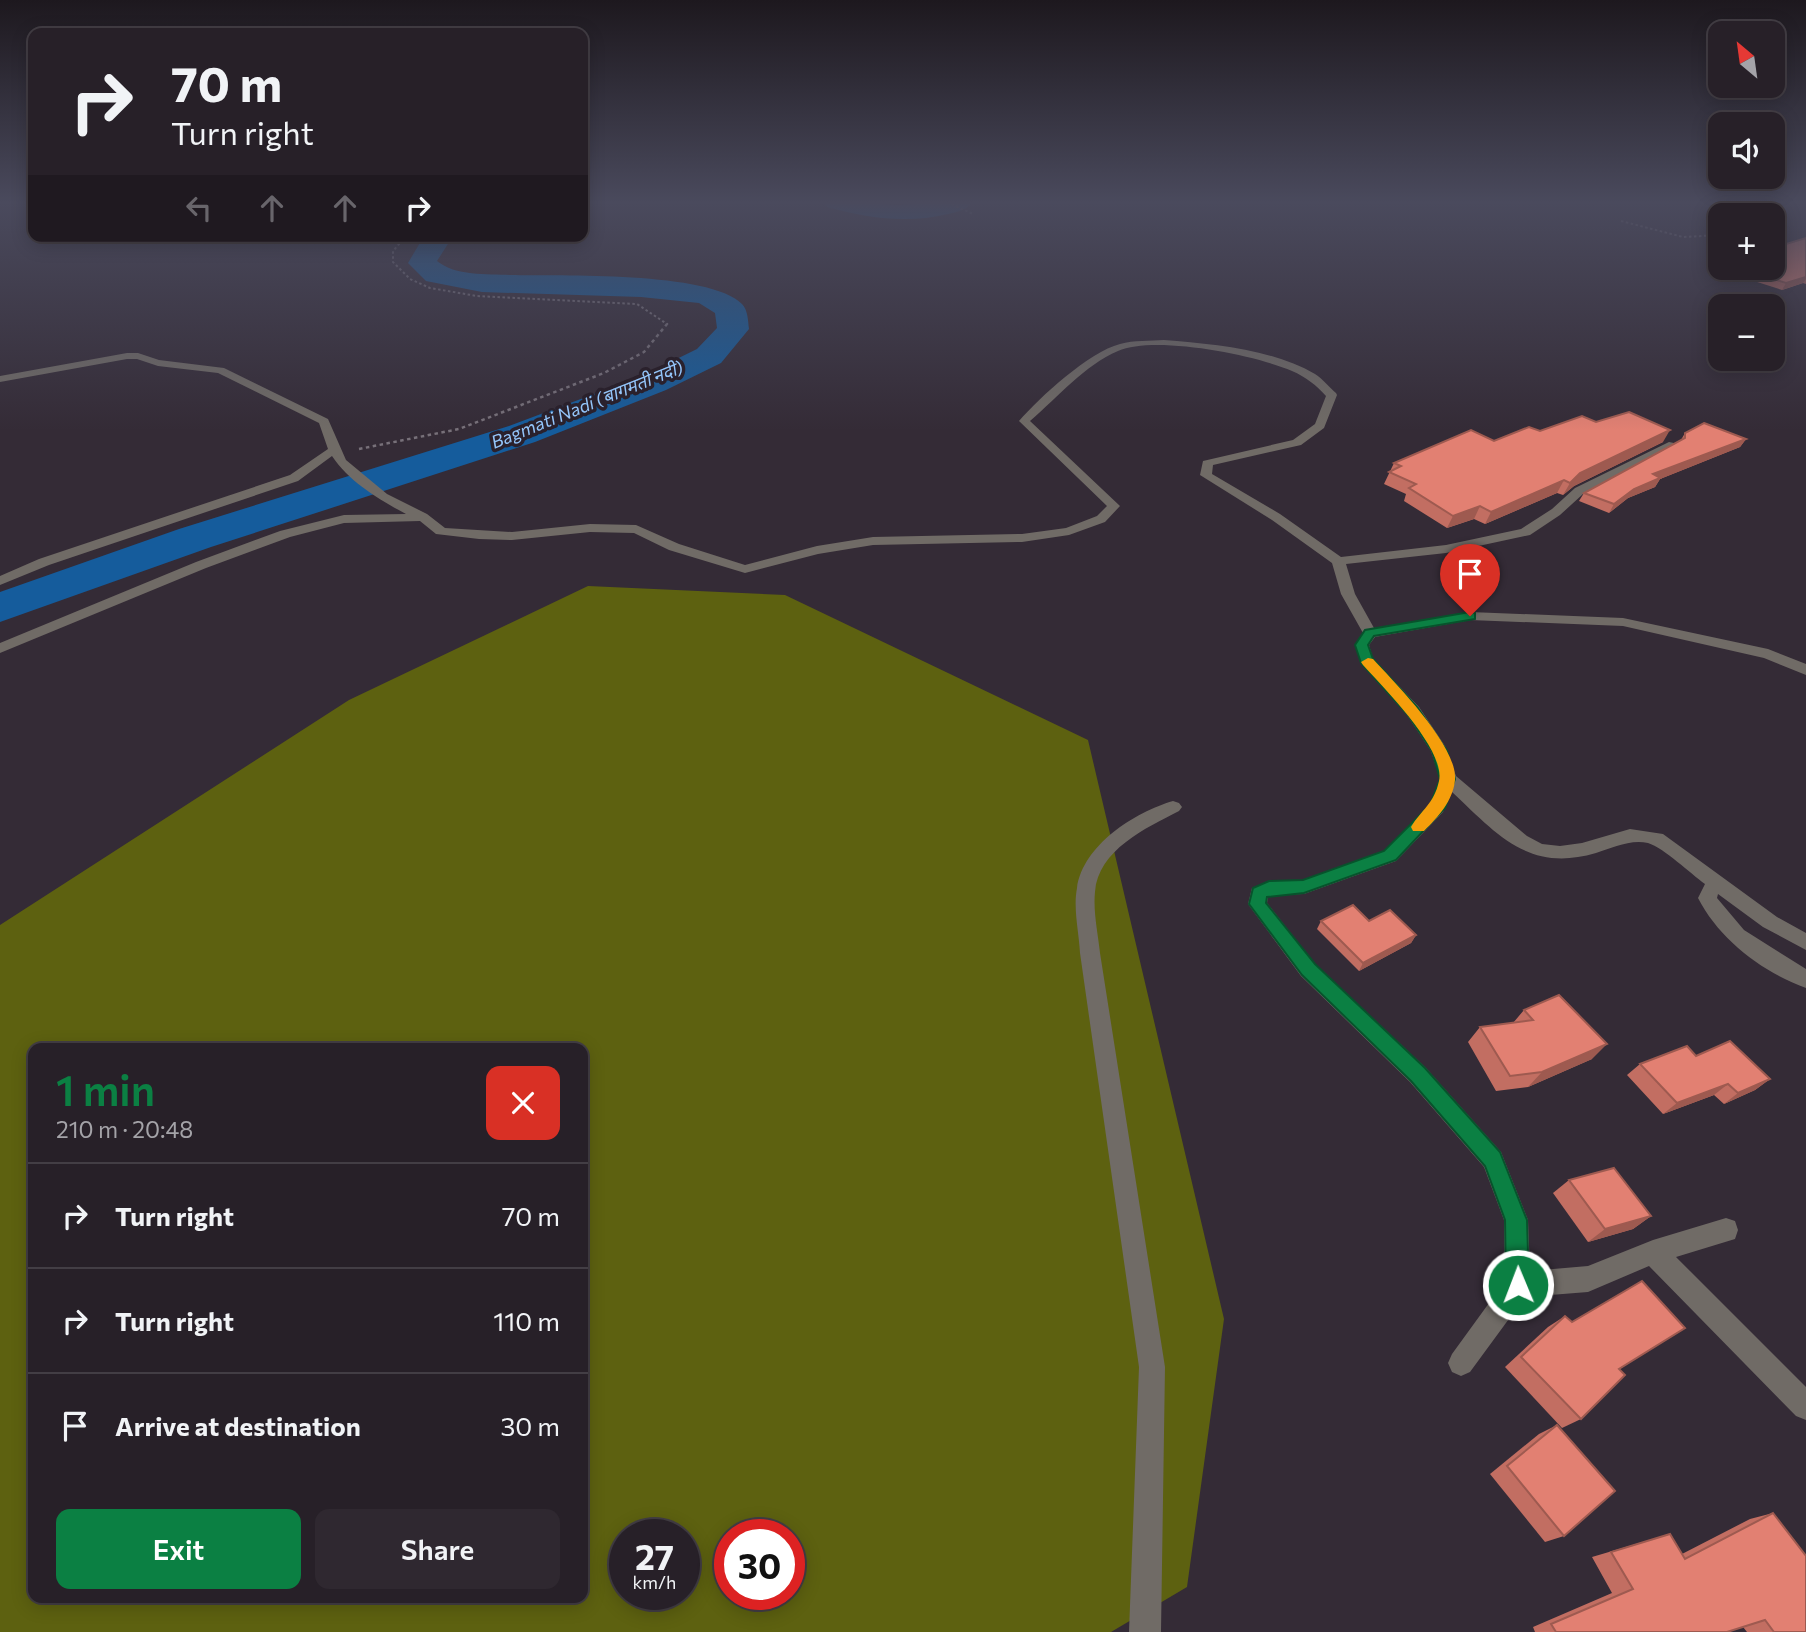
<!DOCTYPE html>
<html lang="en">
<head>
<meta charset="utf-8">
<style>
  :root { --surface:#272028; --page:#2f2830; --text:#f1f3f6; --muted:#a4a3a8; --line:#433e45; --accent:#0b8043 }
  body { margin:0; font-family:Commissioner,"Noto Sans Devanagari",sans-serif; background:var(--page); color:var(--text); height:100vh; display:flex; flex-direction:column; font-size:26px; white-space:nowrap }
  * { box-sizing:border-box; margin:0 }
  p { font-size:23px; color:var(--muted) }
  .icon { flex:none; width:38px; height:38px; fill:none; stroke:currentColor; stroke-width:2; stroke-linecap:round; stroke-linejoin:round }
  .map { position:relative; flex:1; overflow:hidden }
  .sheet { position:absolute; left:28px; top:1043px; width:560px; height:560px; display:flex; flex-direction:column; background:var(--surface); border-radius:14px; box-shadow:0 4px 18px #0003,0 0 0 2px var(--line) }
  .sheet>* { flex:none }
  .guide { position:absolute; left:28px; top:28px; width:560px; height:214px; border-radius:14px; box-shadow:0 4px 18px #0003,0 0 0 2px var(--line); background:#272028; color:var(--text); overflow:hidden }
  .needle { width:46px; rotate:331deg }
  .tools { position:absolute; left:1708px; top:21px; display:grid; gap:14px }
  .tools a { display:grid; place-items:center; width:77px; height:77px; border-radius:14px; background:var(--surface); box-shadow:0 4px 18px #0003,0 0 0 2px var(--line); font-size:35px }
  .speed { position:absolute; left:609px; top:1519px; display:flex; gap:14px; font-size:35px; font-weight:700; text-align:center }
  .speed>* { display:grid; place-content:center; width:91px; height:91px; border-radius:50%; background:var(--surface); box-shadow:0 4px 18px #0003,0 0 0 2px var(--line); line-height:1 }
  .speed small { font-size:18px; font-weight:400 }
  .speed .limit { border:10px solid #d22; background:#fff; color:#111 }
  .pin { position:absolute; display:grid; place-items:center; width:60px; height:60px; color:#fff; margin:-72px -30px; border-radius:50% 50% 50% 0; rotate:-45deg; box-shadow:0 0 7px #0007 }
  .pin .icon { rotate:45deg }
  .me { position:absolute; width:77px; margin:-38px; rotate:359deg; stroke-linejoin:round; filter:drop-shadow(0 0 5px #0008) }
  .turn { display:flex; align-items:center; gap:24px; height:147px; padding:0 28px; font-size:32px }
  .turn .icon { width:91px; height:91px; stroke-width:2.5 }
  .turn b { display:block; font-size:49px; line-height:60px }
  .lanes { display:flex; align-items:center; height:66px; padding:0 28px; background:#0003; justify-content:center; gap:35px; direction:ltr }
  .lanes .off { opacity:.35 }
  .round { display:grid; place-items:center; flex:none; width:74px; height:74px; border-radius:14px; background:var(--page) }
  .head { display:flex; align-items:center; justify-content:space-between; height:119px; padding:0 28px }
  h1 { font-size:42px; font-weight:600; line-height:52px; color:var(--accent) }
  .action { display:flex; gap:14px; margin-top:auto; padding:14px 28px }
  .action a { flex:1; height:80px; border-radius:14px; background:var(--accent); color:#fff; font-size:28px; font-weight:600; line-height:80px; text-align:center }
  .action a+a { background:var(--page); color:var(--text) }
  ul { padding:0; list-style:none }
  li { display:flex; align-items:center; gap:21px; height:105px; padding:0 28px; border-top:2px solid var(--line) }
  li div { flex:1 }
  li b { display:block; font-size:26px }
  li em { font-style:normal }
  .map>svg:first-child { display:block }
</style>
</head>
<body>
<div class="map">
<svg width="1806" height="1632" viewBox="0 0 1806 1632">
  <rect width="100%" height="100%" fill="#342b36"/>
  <path fill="#5d6110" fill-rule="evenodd" d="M588,586L785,595L1088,740L1224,1319L1187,1587L1111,1632H0V925L349,700ZM33,1048H583V1598H33ZM625,1535H684V1594H625ZM730,1535H789V1594H730Z"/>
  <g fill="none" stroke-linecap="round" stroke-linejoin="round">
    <g fill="#155c9c" fill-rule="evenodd">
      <path d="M824,202L898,205L972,202C967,210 957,212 948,214C906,224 868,218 827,207Z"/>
      <path d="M424,236H453L437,261C455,276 487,274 510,275C558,276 710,271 742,304C748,310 748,321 749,329L721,363L666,390L535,442L211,547L0,622V592L179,529L509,426L642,376L697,349L717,328L715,313L699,303L641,297L482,292L426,281L408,263Z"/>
    </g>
    <g stroke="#777079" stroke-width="2" stroke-dasharray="2.5 2.5" stroke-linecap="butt">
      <path d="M947,202L973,214"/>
      <path d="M1621,221L1683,237L1720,235"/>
      <path d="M406,236L393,251V262L410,279L430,288L477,296L637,304L667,324"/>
      <path d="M1773,240L1789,245"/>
    </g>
    <path stroke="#777079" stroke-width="2.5" stroke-dasharray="3.5 3.5" stroke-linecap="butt" d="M359,449L459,429L604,373L644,352L667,324L665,322"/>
    <g fill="#706b66" fill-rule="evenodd">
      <path d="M1164,340C1213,344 1272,349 1315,374C1323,379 1329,387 1336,393L1337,395L1324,428L1301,445L1213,465L1212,474L1280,514L1341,557L1446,545L1521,529L1552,509L1575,488L1669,442L1679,444L1583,494L1560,515L1530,535L1446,553L1346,564L1355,594L1374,628L1470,612L1623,618L1768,649L1806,664V675L1764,658L1623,626L1470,620L1375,637L1369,645L1373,659L1419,707L1445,746L1456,776L1527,836L1542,844L1560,846L1582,843L1630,829L1663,834L1777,917L1806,933V950L1763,927L1718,894L1717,898L1744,930L1806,969V988C1762,972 1719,939 1698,898L1705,884C1691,874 1664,848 1648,843C1630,839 1612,848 1596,853C1528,873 1497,834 1452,792L1443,812L1396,861L1304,894L1272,895L1268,897L1267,903L1315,964L1426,1068L1501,1152L1528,1220L1530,1271L1588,1266L1653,1240L1726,1218L1735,1221L1738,1230L1735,1239L1676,1257L1806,1387V1420L1796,1416L1649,1266L1588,1292L1525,1297L1470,1372L1461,1376L1452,1372L1448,1363L1452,1354L1505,1281L1504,1220L1484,1167L1410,1082L1301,976L1248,904L1252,888L1269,881L1303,880L1384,851L1430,805L1440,779L1431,751L1407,715L1361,663L1355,645L1363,633L1341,594L1332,563L1272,520L1200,475L1203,461L1293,440L1315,424L1326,396C1316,385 1306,377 1292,371C1255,355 1155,335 1118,351C1085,365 1058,397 1030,421L1120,506L1105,522L1069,535L1022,542L873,545L818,554L745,573L669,550L634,533L590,532L512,540L479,539L436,534L420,521L344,523L290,537L206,568L0,653V643L196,562L280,531L344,515L406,514C380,500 349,482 332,456L298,481L49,565L0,585V576L39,559L290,475L328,449L319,423L218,373L158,366L137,359H127L0,382V376L127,353H138L159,360L224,368L328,419L346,460L387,494L427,514L445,528L512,532L590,524L636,525L679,544L745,565L817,546L873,537L1022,534L1066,528L1097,516L1107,506L1019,421C1040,397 1089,352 1120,344C1134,340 1150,341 1164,340Z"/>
      <path d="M1173,801L1179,803L1182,807L1179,811C1146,828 1098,850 1095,892C1093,912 1098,933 1100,953L1165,1367L1161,1632H1129L1139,1367L1080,953C1079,932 1073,909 1077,888C1083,845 1135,812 1173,801Z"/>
    </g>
  </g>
  <g fill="#c26e62">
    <path d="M1806,238V284L1803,283L1782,290L1732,274L1736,268H1773Z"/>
    <path d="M1596,422L1663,442L1574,486L1563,495L1557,493L1485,524L1474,519L1447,528L1404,501L1406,494L1384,484L1394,463L1494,441Z"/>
    <path d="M1685,433L1746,439L1740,447L1660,479L1655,487L1628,498L1609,513L1579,501L1584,493L1681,440Z"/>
    <path d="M1321,921L1416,935L1411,943L1359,971L1317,929Z"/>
    <path d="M1524,1010L1592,1059L1528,1087L1496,1091L1468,1042L1480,1027L1513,1023Z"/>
    <path d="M1696,1056L1770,1079L1755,1090L1724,1104L1714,1095L1663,1114L1627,1075L1640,1064Z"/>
    <path d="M1569,1180L1651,1216L1633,1229L1588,1242L1553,1193Z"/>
    <path d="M1565,1316L1619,1369L1581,1419L1562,1428L1505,1367L1548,1327Z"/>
    <path d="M1557,1425L1564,1536L1545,1542L1490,1474L1539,1434Z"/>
    <path d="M1773,1513L1806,1632H1747L1743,1627L1727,1632H1535L1533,1627L1612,1593L1592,1557L1670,1534L1682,1554L1750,1519Z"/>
  </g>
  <g fill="#9e5a50">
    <path d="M1806,277V279L1803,283L1782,290L1786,283Z"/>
    <path d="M1670,430L1663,442L1574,486L1563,495L1570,483L1580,473Z"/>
    <path d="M1746,439L1740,447L1660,479L1655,487L1628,498L1609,513L1614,504L1653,474Z"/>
    <path d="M1564,480L1557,493L1485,524L1491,512Z"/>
    <path d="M1480,506L1474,519L1447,528L1453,516Z"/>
    <path d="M1416,935L1411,943L1359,971L1363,963Z"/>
    <path d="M1607,1044L1592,1059L1528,1087L1542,1072Z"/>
    <path d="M1770,1079L1755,1090L1724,1104L1738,1093Z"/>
    <path d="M1728,1084L1714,1095L1663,1114L1677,1103Z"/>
    <path d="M1651,1216L1633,1229L1588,1242L1605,1229Z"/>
  </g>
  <g fill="#e28072" stroke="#9e5a50" stroke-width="2">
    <path d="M1806,238V277L1786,283L1737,268H1773V258L1774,257H1773V248Z"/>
    <path d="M1629,412L1670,430L1580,473L1570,483L1564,480L1491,512L1480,506L1453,516L1409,488L1416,484L1389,472L1401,466L1394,463L1471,430L1494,441L1529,427L1540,431L1582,416L1596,422Z"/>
    <path d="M1704,423L1746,439L1653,474L1660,478L1634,489L1614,504L1584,493L1685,438V433Z"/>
    <path d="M1353,905L1369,921L1390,910L1416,935L1363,963L1321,921Z"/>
    <path d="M1559,995L1607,1044L1542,1072L1510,1076L1480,1027L1533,1020L1524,1010Z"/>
    <path d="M1730,1041L1770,1079L1738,1093L1728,1084L1677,1103L1640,1064L1687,1046L1696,1056Z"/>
    <path d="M1614,1168L1651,1216L1605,1229L1569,1180Z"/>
    <path d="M1642,1281L1685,1328L1619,1369L1625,1375L1581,1419L1521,1357L1565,1316L1572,1322Z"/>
    <path d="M1557,1425L1615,1491L1564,1536L1507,1466Z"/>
    <path d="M1773,1513L1806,1556V1632H1774L1765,1620L1727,1632H1556L1551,1624L1633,1589L1611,1552L1670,1534L1685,1559Z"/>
  </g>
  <linearGradient id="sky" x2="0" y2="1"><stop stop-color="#1d181e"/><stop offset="0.47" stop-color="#4a4a5d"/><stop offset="1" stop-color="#4a4a5d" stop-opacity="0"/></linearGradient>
  <rect width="1806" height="431" fill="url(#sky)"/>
  <path fill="#0b8043" stroke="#07532c" stroke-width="2" d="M1470,612L1475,613V619L1374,636L1368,645L1373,659L1418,708L1447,751L1455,779L1445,808L1396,860L1304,893L1267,897L1266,903L1315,964L1425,1068L1500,1152L1527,1220L1529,1285L1526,1294L1518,1297L1509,1294L1506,1285L1505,1220L1485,1166L1411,1081L1302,975L1249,904L1253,888L1269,881L1303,880L1384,851L1430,805L1440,779L1432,751L1408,715L1361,663L1355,645L1365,630Z"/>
  <path fill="#f59e0b" d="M1368,658L1373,659C1395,683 1458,746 1455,780C1453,801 1438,817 1424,831H1413L1411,827C1421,810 1434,804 1439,781C1446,750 1384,688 1363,665L1361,662Z"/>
  <g text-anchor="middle" stroke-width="7" stroke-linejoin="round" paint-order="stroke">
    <g font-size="18" font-style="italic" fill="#94c5fa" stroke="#2a212c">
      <text transform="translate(587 405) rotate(-22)" y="6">Bagmati Nadi (बागमती नदी)</text>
    </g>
  </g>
</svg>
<div class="tools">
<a><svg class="needle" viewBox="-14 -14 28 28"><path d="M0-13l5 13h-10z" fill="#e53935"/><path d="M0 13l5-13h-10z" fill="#a4a3a8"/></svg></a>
<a><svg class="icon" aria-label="sound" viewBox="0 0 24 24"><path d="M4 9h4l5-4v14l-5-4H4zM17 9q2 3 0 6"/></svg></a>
<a>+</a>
<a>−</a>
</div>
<div class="speed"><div>27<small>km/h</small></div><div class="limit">30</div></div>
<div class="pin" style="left:1470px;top:616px;background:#d93025"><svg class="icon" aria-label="arrive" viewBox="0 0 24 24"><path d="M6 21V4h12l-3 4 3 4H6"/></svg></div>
<svg class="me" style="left:1518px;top:1285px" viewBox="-20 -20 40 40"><circle r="17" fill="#0b8043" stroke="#fff" stroke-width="3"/><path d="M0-11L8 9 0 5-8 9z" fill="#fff"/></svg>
<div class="guide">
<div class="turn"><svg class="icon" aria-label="right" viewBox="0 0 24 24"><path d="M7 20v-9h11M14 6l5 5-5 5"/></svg><div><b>70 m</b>Turn right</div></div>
<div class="lanes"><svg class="icon off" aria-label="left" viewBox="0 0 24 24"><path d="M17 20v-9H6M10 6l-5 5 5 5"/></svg><svg class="icon off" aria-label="ahead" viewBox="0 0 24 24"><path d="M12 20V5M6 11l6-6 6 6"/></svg><svg class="icon off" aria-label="ahead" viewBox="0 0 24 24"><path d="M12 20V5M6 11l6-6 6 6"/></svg><svg class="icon" aria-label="right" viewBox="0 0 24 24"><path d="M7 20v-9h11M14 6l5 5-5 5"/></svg></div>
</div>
<section class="sheet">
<div class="head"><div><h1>1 min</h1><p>210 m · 20:48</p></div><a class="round" style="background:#d93025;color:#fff"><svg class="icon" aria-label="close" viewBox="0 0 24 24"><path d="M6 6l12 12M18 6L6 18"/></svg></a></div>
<ul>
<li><svg class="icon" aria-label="right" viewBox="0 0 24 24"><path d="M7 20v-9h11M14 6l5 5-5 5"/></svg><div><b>Turn right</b></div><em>70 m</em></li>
<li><svg class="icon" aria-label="right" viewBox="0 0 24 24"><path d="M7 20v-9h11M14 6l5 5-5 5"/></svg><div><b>Turn right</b></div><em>110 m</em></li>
<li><svg class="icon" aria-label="arrive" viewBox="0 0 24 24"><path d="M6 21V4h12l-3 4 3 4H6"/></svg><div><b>Arrive at destination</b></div><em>30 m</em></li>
</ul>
<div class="action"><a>Exit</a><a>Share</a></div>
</section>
</div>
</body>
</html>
